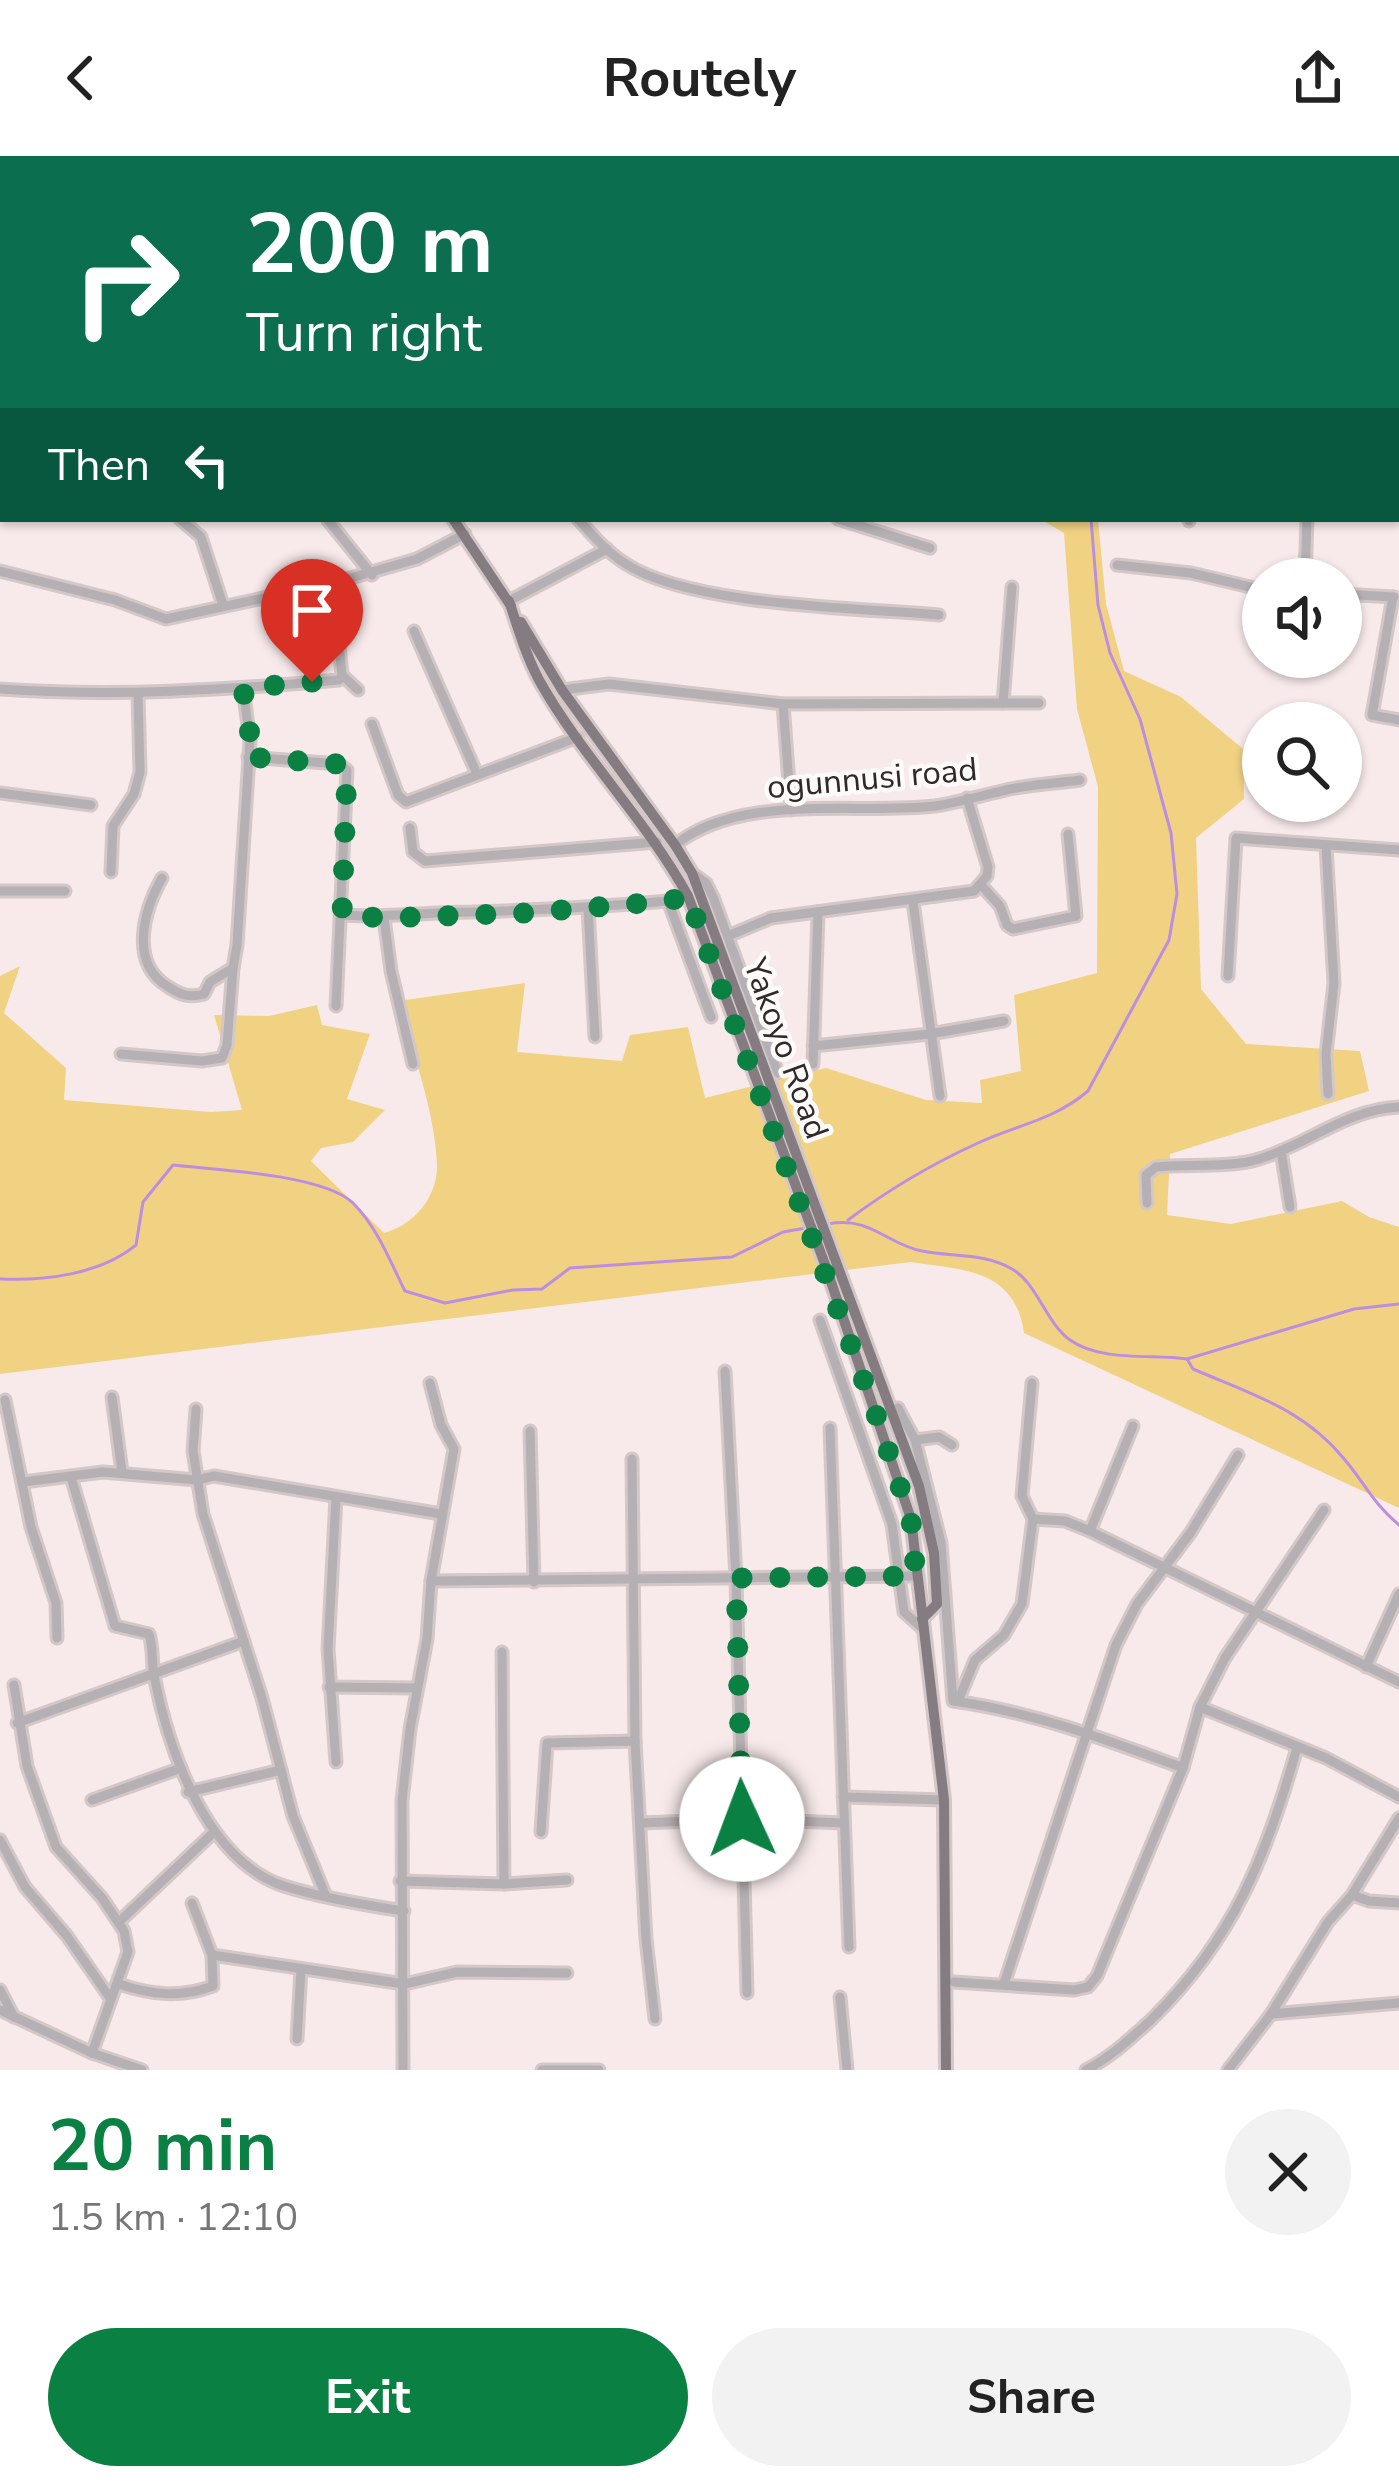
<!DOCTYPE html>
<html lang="en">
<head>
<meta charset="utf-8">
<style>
  :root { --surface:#fff; --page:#f2f2f2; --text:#222; --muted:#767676; --accent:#0b8043 }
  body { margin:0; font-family:"Nunito Sans",sans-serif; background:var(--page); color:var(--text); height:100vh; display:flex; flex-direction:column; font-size:45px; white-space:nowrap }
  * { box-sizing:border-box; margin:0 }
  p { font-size:39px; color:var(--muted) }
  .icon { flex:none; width:66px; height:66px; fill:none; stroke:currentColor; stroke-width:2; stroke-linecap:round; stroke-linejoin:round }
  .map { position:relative; height:1914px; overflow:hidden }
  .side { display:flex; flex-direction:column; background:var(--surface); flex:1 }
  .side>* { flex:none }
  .hud { position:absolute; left:0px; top:0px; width:1401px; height:366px; box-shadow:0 3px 9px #0004; background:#0b6e4f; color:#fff; overflow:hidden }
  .buttons { position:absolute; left:1242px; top:402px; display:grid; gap:24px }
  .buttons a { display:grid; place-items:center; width:120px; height:120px; border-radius:50%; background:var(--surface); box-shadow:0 3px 9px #0004; font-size:60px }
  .pin { position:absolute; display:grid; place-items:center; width:102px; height:102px; color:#fff; margin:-123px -51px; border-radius:50% 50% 50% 0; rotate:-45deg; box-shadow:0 0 12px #0007 }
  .pin .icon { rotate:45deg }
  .me { position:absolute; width:132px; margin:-66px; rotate:358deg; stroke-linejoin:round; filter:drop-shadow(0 0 9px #0008) }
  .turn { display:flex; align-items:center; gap:42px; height:252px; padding:0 48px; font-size:54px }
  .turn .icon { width:156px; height:156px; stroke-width:2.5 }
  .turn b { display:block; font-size:84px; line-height:102px }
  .then { display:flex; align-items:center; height:114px; padding:0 48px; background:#0003; gap:24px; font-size:45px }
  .round { display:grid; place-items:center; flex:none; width:126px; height:126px; border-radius:63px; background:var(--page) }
  .headline { display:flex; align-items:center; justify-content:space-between; height:204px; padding:0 48px }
  h1 { font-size:72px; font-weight:700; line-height:90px; color:var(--accent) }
  .primary-button { display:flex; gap:24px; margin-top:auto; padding:24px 48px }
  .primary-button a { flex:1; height:138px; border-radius:72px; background:var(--accent); color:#fff; font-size:48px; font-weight:700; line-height:138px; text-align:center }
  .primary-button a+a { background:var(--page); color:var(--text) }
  header { display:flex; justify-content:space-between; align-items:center; height:156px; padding:0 48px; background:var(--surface); font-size:54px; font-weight:700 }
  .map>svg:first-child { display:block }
</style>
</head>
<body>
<header><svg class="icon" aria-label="back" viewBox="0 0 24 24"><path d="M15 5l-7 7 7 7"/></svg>Routely<svg class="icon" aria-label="share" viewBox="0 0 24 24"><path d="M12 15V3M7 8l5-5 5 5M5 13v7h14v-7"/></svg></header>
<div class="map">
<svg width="1399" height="1914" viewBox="0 0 1399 1914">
  <rect width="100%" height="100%" fill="#f8eaea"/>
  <path fill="#f1d283" d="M1040,363H1098L1106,448L1124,515L1181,541L1243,593L1244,643L1196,682L1201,833L1246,888L1360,895L1369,935L1170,998L1167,1059L1231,1068L1342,1045L1369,1061L1399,1071V1352L1024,1177C1015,1113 963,1114 911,1106L0,1218V820L20,810L4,857L66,912L64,944L211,956L242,954L214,859L269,860L317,849L322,869L370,878L347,943L385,954L353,986L321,992L311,1005L384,1077C413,1070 438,1041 437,1009C435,956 413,897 398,845L525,827L517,896L622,905L630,879L688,871L705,942L826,912L926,944L982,947L980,924L1021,915L1014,839L1097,817L1098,631L1077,553L1064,377Z"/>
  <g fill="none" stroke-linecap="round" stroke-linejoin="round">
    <g stroke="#bd8edf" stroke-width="3">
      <path d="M1101,0V3"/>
      <path d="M848,1064C888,1034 932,1008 978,987C1017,969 1054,964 1088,935L1169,784L1177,738L1171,677L1140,563L1110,497L1098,449L1091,363"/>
      <path d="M828,1068C871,1060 886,1088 922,1095C952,1101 985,1097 1012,1113C1037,1127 1046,1167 1070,1184C1101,1206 1151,1198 1187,1203L1193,1213C1251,1238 1304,1253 1345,1304C1366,1329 1372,1346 1399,1369"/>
      <path d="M0,1123C46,1125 101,1118 136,1089L143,1046L173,1009C215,1014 323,1018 353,1047C377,1071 390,1105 405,1135L445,1147L513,1134L542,1133L570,1112L732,1101L783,1076L806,1072"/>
      <path d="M1187,1203L1354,1153L1399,1148"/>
    </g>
    <g stroke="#d4c7c7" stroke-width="15">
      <g id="minor">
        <path d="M391,0L396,3"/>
        <path d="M502,0L506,3"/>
        <path d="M15,3L17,0"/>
        <path d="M141,3L143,0"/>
        <path d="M266,3L269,0"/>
        <path d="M837,3L838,0"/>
        <path d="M1160,3V0"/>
        <path d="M1288,3L1289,0"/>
        <path d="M0,24L3,20"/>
        <path d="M0,87H3"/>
        <path d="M1398,114L1399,115"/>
        <path d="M0,201L3,202"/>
        <path d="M1398,239L1399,235"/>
        <path d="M1398,249H1399"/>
        <path d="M0,311L3,312"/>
        <path d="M1398,346L1399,347"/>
        <path d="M180,363L201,381L223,449"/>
        <path d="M327,363L372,419"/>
        <path d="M578,363C592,379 608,397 626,408C691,450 859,452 939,459"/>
        <path d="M838,363L930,392"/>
        <path d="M1189,363V365"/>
        <path d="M1117,409L1191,417L1263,434"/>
        <path d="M0,415L115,444L166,463L333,427"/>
        <path d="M1305,423L1307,363"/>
        <path d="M1341,438L1394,441"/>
        <path d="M1393,441L1372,559L1399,564"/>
        <path d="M509,445L607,393"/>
        <path d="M414,475L477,618"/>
        <path d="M342,519L358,534"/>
        <path d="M0,533C114,541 226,534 339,524L342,519L333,427L417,403L465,378"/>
        <path d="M562,534L609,528L783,548L1039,547"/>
        <path d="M1003,547L1012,431"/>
        <path d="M783,548L791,654"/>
        <path d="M372,568L398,639L406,646L578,581"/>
        <path d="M248,601L339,608L347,614L336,850"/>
        <path d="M0,637L91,649"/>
        <path d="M410,672L413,696L425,705L657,686"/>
        <path d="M675,689C741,636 857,659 935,650C962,646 989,637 1016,632C1037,628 1059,627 1080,624"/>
        <path d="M1326,690L1334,827L1326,898L1328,938"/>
        <path d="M111,716L113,670L134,638L140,616L138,538"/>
        <path d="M692,717L706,727L713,741L778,917"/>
        <path d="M162,722C144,754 129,806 167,830C180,839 189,842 204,838L210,826L233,812L237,789L250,585L243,532"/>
        <path d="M981,729L1000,750L1007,769L1013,773L1076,760L1068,678"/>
        <path d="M0,735H65"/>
        <path d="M668,745L711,861"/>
        <path d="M913,746L940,940"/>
        <path d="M588,752L595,881"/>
        <path d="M342,759C386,762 429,756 472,756C538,754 602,751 668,745L688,740"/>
        <path d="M384,762L391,815L413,908"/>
        <path d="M728,780L771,762L974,735L987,720L988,711L967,642"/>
        <path d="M1228,820L1236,682L1399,694"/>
        <path d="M813,890L930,878L1004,865"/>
        <path d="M121,898L202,905L222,902L227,889L233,812"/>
        <path d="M813,908L818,756"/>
        <path d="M1281,995L1290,1051"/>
        <path d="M1147,1047L1146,1019L1156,1011C1187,1008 1231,1012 1259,1003C1307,989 1347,953 1399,951"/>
        <path d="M820,1164L892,1368L904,1456L923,1473"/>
        <path d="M725,1215L736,1422L747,1837"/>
        <path d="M112,1241L122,1316"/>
        <path d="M5,1244L31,1371L56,1447L57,1482"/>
        <path d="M898,1252L915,1284L941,1387L953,1545C1034,1556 1107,1584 1183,1612"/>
        <path d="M196,1253L193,1295L203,1358L262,1542L293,1660L325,1738"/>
        <path d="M830,1272L849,1791"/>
        <path d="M530,1275L534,1426"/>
        <path d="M915,1284L939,1281L952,1289"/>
        <path d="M632,1303L635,1585L646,1783L655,1863"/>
        <path d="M71,1321L115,1470L149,1478C154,1493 151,1509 155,1524C169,1595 207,1705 284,1730C322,1742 364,1749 404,1755"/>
        <path d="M23,1326L103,1316L197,1324L214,1320L441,1358"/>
        <path d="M336,1342L328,1493L336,1606"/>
        <path d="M1033,1363L1065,1365L1090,1375L1399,1526"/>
        <path d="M1090,1375L1133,1270"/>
        <path d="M431,1425L916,1420"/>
        <path d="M502,1496L504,1728"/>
        <path d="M1366,1511L1399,1438"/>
        <path d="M14,1529L27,1610L56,1691L102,1742L124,1775L128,1796L92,1897"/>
        <path d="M329,1531L416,1532"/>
        <path d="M958,1545L975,1504L1004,1479L1022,1448L1033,1363L1022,1340L1032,1227"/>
        <path d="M1200,1551L1326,1602L1399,1641"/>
        <path d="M17,1567L244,1485"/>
        <path d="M188,1636L281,1614"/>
        <path d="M843,1641L944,1644"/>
        <path d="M92,1644L181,1612"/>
        <path d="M641,1667L742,1663L844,1667"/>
        <path d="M541,1676L547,1587L635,1585"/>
        <path d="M0,1684L25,1731L67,1780L110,1842"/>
        <path d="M400,1725L504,1728L567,1724"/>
        <path d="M1352,1739L1369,1745L1399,1747"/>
        <path d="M120,1765L214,1676"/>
        <path d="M212,1799L404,1828L457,1816L567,1817"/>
        <path d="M954,1826L1074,1834L1088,1831L1097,1820L1183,1612L1200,1551L1225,1502L1324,1354"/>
        <path d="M119,1828C151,1839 181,1842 213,1830L212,1799L192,1747"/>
        <path d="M1004,1828L1116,1489L1137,1448L1191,1376L1238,1299"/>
        <path d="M0,1834L14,1861"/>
        <path d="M840,1841L847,1914"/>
        <path d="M0,1854L92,1897L142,1914"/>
        <path d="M1271,1858L1399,1847"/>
        <path d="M297,1883L301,1813"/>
        <path d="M403,1914L402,1645L410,1573L427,1483L431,1425L454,1293L441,1269L430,1227"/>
        <path d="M542,1914H599"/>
        <path d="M1086,1914C1111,1901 1130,1883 1151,1864C1234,1782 1265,1703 1297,1592"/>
        <path d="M1228,1914L1271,1858L1328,1766L1352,1739L1399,1662"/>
      </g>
    </g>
    <g stroke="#d4c7c7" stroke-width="16">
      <g id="major">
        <path d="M0,34L3,36"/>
        <path d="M453,363L511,450"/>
        <path d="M509,445C518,472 526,500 539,524C582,601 646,663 688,740L826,1111L911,1363L944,1644L946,1914"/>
        <path d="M521,466L562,534L675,689L692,717L919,1330L934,1397L937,1448L922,1463"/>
      </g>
    </g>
    <use href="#minor" stroke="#b5b0b3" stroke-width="9"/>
    <use href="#major" stroke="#857c81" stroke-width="10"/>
  </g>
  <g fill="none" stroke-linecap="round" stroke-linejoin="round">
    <path stroke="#0b8043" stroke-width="21" stroke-dasharray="0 37.8" d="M312,526L243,532L250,579L248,601L339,608L347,614L342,759L384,762L526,757L668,745L688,740L878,1264L911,1364L916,1420L736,1422L742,1663"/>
  </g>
  <g text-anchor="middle" stroke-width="9" stroke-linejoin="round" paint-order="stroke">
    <g font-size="33" fill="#2f2a29" stroke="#fdfafa">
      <text transform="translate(872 621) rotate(-5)" y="12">ogunnusi road</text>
      <text transform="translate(787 892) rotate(70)" y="12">Yakoyo Road</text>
    </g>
  </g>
</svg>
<div class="buttons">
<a><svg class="icon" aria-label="sound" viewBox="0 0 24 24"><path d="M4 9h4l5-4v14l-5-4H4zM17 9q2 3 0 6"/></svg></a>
<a><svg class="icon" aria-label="search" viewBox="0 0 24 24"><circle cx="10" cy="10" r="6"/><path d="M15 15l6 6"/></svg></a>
</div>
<div class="pin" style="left:312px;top:526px;background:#d93025"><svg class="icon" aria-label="arrive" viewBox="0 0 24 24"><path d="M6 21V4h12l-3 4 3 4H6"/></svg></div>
<svg class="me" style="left:742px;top:1663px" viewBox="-20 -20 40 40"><circle r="19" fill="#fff"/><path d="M0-13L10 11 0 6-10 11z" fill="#0b8043"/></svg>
<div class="hud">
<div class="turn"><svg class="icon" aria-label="right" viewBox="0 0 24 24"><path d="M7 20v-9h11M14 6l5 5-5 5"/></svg><div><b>200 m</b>Turn right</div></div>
<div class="then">Then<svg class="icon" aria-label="left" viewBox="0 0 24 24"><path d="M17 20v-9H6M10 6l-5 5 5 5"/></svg></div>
</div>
</div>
<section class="side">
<div class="headline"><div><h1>20 min</h1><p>1.5 km · 12:10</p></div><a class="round"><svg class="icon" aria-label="close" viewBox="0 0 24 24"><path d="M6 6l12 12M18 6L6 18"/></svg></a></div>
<div class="primary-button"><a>Exit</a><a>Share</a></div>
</section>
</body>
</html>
